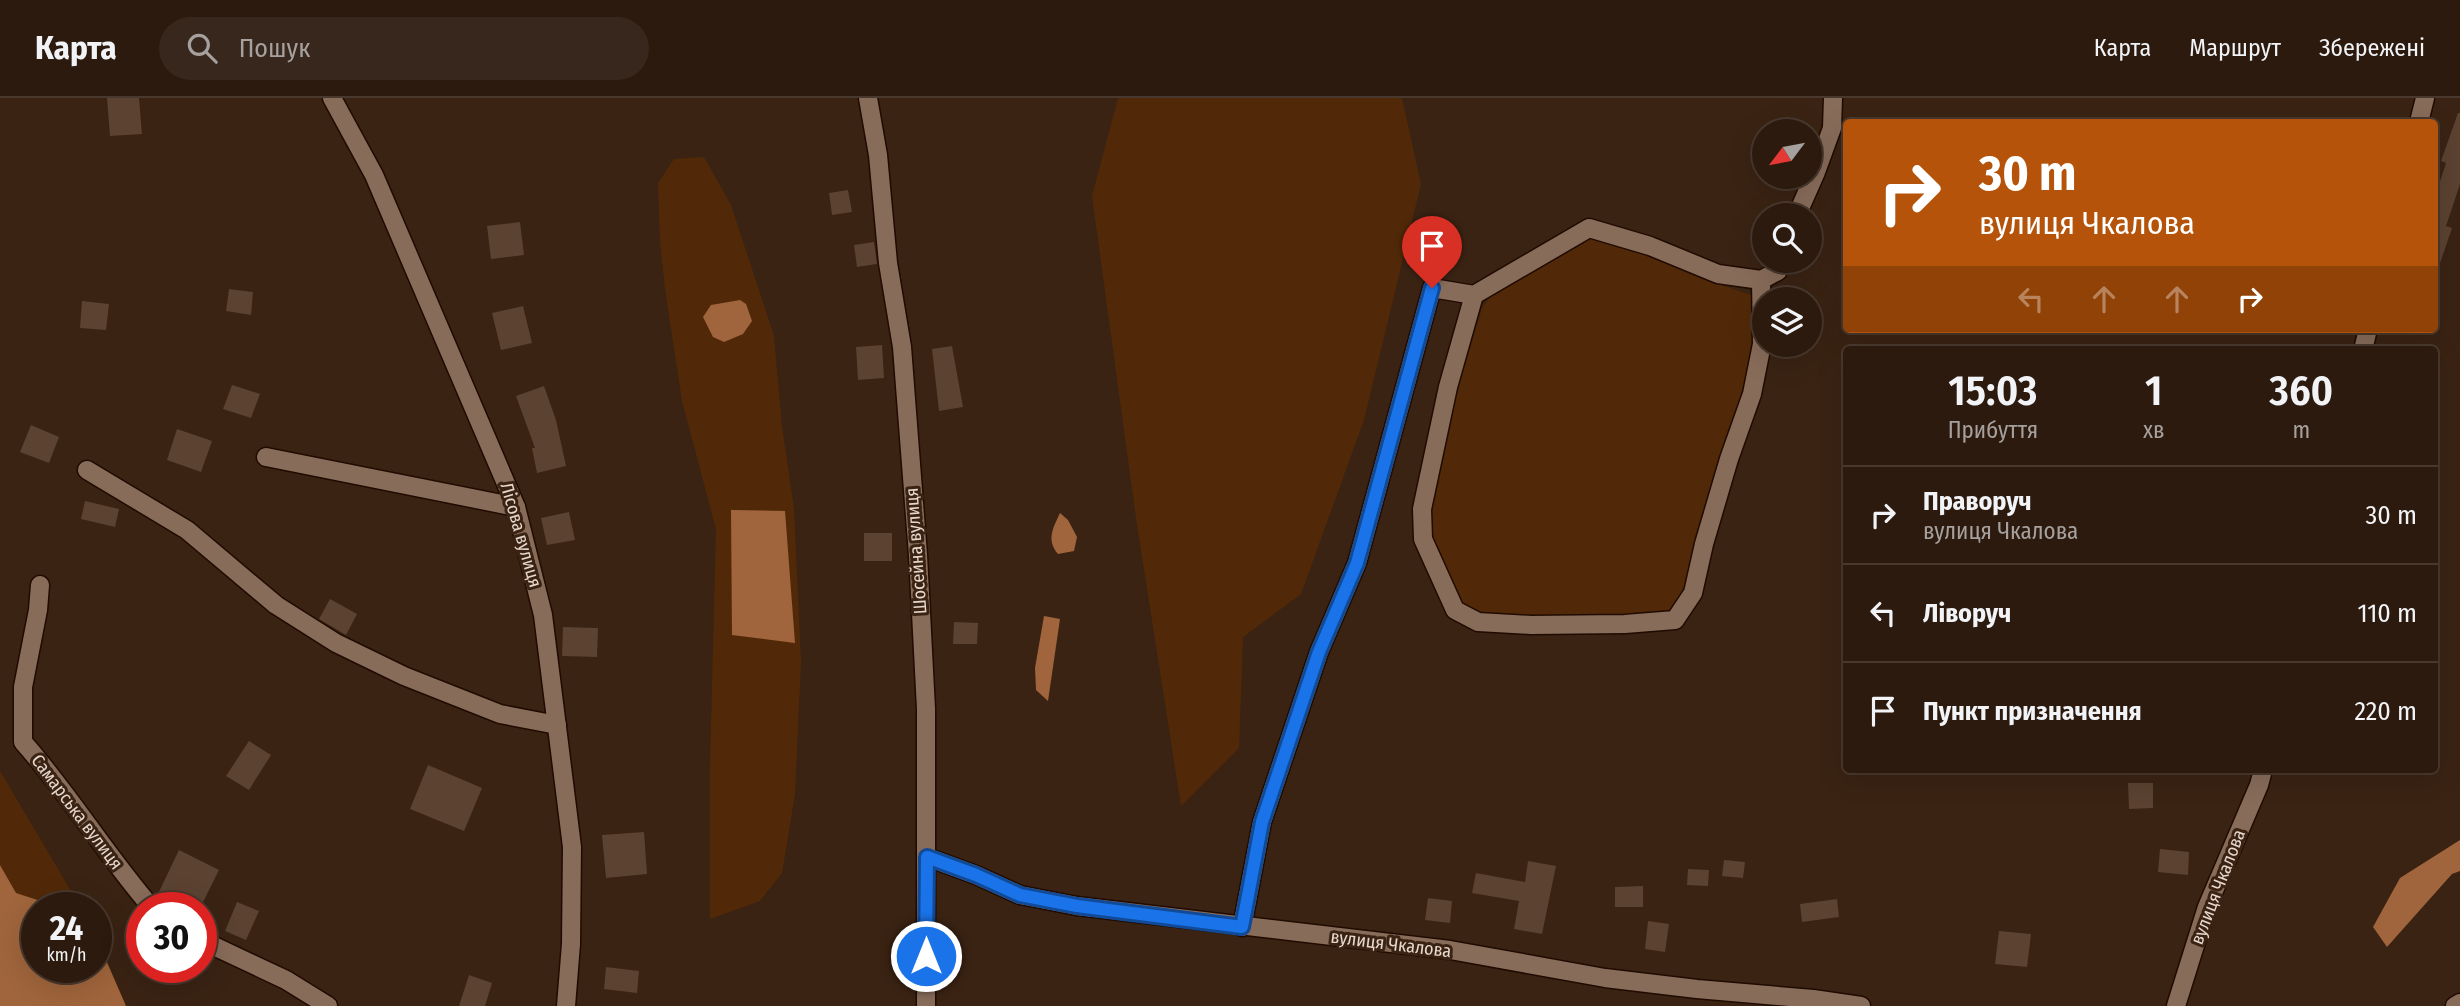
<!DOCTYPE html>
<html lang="uk">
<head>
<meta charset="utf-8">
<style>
  :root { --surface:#2c1a0e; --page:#38271c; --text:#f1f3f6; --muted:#a6a19e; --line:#48382e }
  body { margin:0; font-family:"Fira Sans Condensed",sans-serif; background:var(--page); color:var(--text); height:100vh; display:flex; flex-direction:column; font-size:26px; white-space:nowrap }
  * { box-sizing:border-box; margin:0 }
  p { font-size:23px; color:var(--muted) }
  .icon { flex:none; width:38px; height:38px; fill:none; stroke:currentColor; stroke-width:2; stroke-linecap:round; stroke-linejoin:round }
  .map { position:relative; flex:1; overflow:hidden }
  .side { position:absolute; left:1843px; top:248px; width:595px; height:427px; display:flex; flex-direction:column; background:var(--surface); border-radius:7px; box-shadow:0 7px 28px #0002,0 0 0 2px var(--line) }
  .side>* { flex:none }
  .hud { position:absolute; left:1843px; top:21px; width:595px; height:214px; border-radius:7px; box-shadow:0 7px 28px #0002,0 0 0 2px var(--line); background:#b45309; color:#fff; overflow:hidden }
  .needle { width:46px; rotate:238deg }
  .fabs { position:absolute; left:1752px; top:21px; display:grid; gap:14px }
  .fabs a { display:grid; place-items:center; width:70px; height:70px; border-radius:50%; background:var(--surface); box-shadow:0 7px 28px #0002,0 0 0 2px var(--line); font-size:35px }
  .speed { position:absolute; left:21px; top:794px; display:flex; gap:14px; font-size:35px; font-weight:700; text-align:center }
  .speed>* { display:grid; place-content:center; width:91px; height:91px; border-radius:50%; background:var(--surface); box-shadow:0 7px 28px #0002,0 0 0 2px var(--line); line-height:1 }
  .speed small { font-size:18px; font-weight:400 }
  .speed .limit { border:10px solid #d22; background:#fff; color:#111 }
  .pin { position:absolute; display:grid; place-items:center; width:60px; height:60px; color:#fff; margin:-72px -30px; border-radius:50% 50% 50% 0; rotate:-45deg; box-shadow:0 0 7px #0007 }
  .pin .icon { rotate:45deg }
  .me { position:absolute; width:77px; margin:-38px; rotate:0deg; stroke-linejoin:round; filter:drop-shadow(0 0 5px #0008) }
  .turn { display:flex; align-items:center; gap:24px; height:147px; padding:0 21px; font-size:32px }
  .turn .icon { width:91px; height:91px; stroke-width:2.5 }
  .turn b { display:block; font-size:49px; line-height:60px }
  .lanes { display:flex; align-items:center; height:66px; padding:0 21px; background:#0003; justify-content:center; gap:35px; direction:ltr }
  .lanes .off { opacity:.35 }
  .eta { display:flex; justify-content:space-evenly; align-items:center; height:119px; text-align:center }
  .eta b { font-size:42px; font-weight:600; line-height:49px }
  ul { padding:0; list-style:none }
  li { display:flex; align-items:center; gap:21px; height:98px; padding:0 21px; border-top:2px solid var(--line) }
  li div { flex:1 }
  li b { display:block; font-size:26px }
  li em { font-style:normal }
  header { display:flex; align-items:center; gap:42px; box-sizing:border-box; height:98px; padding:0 35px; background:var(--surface); border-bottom:2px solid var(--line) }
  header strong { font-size:33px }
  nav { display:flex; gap:38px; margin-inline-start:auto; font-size:24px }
  .search { width:490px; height:63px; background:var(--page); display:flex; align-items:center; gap:18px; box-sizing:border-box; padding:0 24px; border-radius:38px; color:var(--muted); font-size:26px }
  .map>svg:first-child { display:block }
</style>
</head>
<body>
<header>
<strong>Карта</strong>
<div class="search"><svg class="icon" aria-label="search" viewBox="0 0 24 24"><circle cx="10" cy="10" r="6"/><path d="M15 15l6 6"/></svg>Пошук</div>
<nav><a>Карта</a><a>Маршрут</a><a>Збережені</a></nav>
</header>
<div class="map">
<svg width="2460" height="908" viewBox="0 0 2460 908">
  <rect width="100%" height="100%" fill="#3a2313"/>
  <g fill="#512908">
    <path d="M1118,0H1402L1421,86L1364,322L1301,496L1243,539L1239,650L1181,708L1136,420L1092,98Z"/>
    <path d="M704,59L731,107L774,238L782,328L794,411L801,563L795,696L782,775L760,803L710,821V669L716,431L682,303L665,191L660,143L658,85L674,61Z"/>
    <path d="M1589,140L1652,156L1721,187L1751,197L1753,255L1682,496L1668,513L1579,522L1479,515L1461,504L1436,452L1428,415L1449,321L1482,210L1489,200Z"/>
    <path d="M0,673L81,810H37V870H96V839L126,908H0Z"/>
  </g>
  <g fill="#a0653c">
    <path d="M740,202L746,206L752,223L743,236L724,244L713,239L703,219L711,207Z"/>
    <path d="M731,412L785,413L795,545L732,537Z"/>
    <path d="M1060,415L1068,422L1077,439L1074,453L1058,456C1046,442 1053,430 1060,415Z"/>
    <path d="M1044,518L1060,521L1048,603L1036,592L1035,570Z"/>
    <path d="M2460,742V773L2452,776L2387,849L2373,829L2400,780Z"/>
    <path d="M0,767L16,795L53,807L55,810H37V870H96V839L126,908H0Z"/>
  </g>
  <g fill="#5b4231">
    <path d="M107,0H139L142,36L110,38Z"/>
    <path d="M2458,15H2460V86L2446,128L2452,130L2437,174H2434V102L2446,65L2441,63Z"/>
    <path d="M848,92L852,114L832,117L829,95Z"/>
    <path d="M520,124L524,157L491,161L487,128Z"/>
    <path d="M874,144L877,166L857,169L854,147Z"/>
    <path d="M229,191L253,194L251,217L226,213Z"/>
    <path d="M82,203L109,206L106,232L80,230Z"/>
    <path d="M523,208L532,245L501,252L492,215Z"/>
    <path d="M882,247L884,280L858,282L856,249Z"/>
    <path d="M952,248L963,309L939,313L932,251Z"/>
    <path d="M232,287L260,296L251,320L223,311Z"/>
    <path d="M544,288L556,322L566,368L537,375L532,350H535L516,298Z"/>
    <path d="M31,327L59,339L49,365L20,354Z"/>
    <path d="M177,331L212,343L201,374L167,362Z"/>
    <path d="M85,403L119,411L115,429L81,421Z"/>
    <path d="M569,414L575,442L547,447L541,420Z"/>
    <rect x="864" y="435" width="28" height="28"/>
    <path d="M330,501L357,516L346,537L319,521Z"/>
    <path d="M954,524L978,525L977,546H953Z"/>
    <path d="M563,529L598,530L597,559L562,558Z"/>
    <path d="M249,643L271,657L249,692L226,678Z"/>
    <path d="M428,667L482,690L464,733L410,711Z"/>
    <path d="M2128,685H2153V710L2129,711Z"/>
    <path d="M644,734L647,776L606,780L602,737Z"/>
    <path d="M2160,751L2189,754L2188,777L2158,774Z"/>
    <path d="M179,752L219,772L200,810H172L162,805L157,798Z"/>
    <path d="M1724,762L1745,764L1743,780L1722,778Z"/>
    <path d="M1528,763L1556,768L1542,836L1514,831L1519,803L1472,795L1476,775L1525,784Z"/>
    <path d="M1688,771L1709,772L1708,788L1687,787Z"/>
    <path d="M1643,788V809H1615V789Z"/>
    <path d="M1428,800L1452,803L1450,825L1425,822Z"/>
    <path d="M1837,801L1839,819L1802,824L1800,806Z"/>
    <path d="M237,804L259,813L246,842L225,833Z"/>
    <path d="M1648,823L1669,826L1665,854L1645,851Z"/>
    <path d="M1999,833L2031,836L2027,869L1995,866Z"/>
    <path d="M606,869L639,873L637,895L604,891Z"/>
    <path d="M469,877L492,885L485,908H459Z"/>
  </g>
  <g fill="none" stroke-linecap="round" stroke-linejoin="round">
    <g stroke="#200b00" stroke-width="21">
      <g id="minor">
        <path d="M332,0L374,77L516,409L543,517L572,749L571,846L566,908"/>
        <path d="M868,0L878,57L888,165L902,249L918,457L926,611V908"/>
        <path d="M2419,24L2425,0"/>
        <path d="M1797,117L1816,74L1832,30L1833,0"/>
        <path d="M1474,197L1448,289L1422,411L1423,441L1455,512L1478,524L1531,527L1625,526L1675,522L1693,495L1704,446L1729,361L1752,296L1762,246L1761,182"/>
        <path d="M2363,252L2368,231"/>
        <path d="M266,359L516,409"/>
        <path d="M87,372L187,432L276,507L336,545L404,578L500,616L557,627"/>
        <path d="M40,487L38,512L23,589V644C70,697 106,757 152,810"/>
        <path d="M927,759L976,777L1020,797L1077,808L1450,852L1605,880L1697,891L1813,901L1861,908"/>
        <path d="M1242,829L1262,724L1319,554L1357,465L1432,190L1474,197L1589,130L1650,148L1718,176L1761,182L1778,173L1782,163"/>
        <path d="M201,842L286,882L328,908"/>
        <path d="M2176,908L2207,809L2259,687L2263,672"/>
        <path d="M2455,908L2460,905"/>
      </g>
    </g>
    <use href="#minor" stroke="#886c5a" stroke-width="18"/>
  </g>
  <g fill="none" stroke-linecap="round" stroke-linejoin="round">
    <g stroke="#114b97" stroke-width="18">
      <path id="route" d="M926,858L927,759L976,777L1020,797L1077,808L1242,829L1262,724L1319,554L1357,465L1432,190"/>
    </g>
    <use href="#route" stroke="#1a73e8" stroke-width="12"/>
  </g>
  <g text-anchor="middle" stroke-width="6" stroke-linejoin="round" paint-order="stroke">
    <g font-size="18" fill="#e7d7cd" stroke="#3a2313">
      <text transform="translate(521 437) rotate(74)" y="6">Лісова вулиця</text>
      <text transform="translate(916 453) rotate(-94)" y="6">Шосейна вулиця</text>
      <text transform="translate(77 714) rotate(53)" y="6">Самарська вулиця</text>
      <text transform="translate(2218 789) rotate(-69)" y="6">вулиця Чкалова</text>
      <text transform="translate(1391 846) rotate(7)" y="6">вулиця Чкалова</text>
    </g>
  </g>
</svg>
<div class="fabs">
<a><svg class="needle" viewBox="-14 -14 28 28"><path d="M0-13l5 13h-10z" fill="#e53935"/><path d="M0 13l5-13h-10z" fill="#a6a19e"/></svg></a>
<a><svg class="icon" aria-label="search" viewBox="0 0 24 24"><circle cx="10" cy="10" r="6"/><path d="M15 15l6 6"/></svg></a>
<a><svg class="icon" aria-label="layers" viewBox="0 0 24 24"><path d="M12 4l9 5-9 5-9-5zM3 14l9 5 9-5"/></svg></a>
</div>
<div class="speed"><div>24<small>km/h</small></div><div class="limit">30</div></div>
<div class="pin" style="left:1432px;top:190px;background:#d93025"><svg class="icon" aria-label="arrive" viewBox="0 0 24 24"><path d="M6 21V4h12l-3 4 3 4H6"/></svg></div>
<svg class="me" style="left:926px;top:858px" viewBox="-20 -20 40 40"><circle r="17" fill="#1a73e8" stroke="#fff" stroke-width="3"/><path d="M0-11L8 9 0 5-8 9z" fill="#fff"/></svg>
<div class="hud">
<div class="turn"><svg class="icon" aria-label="right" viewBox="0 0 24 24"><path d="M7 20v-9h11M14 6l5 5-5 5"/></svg><div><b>30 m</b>вулиця Чкалова</div></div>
<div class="lanes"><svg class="icon off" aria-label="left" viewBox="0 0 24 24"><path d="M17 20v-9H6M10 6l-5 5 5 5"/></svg><svg class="icon off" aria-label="ahead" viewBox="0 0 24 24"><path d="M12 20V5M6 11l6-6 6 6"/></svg><svg class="icon off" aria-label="ahead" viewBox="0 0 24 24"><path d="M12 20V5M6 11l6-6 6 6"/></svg><svg class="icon" aria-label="right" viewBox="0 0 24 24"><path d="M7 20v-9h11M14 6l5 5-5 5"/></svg></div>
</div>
<section class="side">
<div class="eta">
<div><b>15:03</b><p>Прибуття</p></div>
<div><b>1</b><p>хв</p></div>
<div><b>360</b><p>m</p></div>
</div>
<ul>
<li><svg class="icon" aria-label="right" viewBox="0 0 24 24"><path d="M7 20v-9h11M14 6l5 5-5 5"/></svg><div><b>Праворуч</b><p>вулиця Чкалова</p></div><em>30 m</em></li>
<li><svg class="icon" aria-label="left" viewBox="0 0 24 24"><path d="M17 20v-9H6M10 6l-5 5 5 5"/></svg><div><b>Ліворуч</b></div><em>110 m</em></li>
<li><svg class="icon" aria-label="arrive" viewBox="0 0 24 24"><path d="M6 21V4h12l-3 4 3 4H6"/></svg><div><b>Пункт призначення</b></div><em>220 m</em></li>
</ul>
</section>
</div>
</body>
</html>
